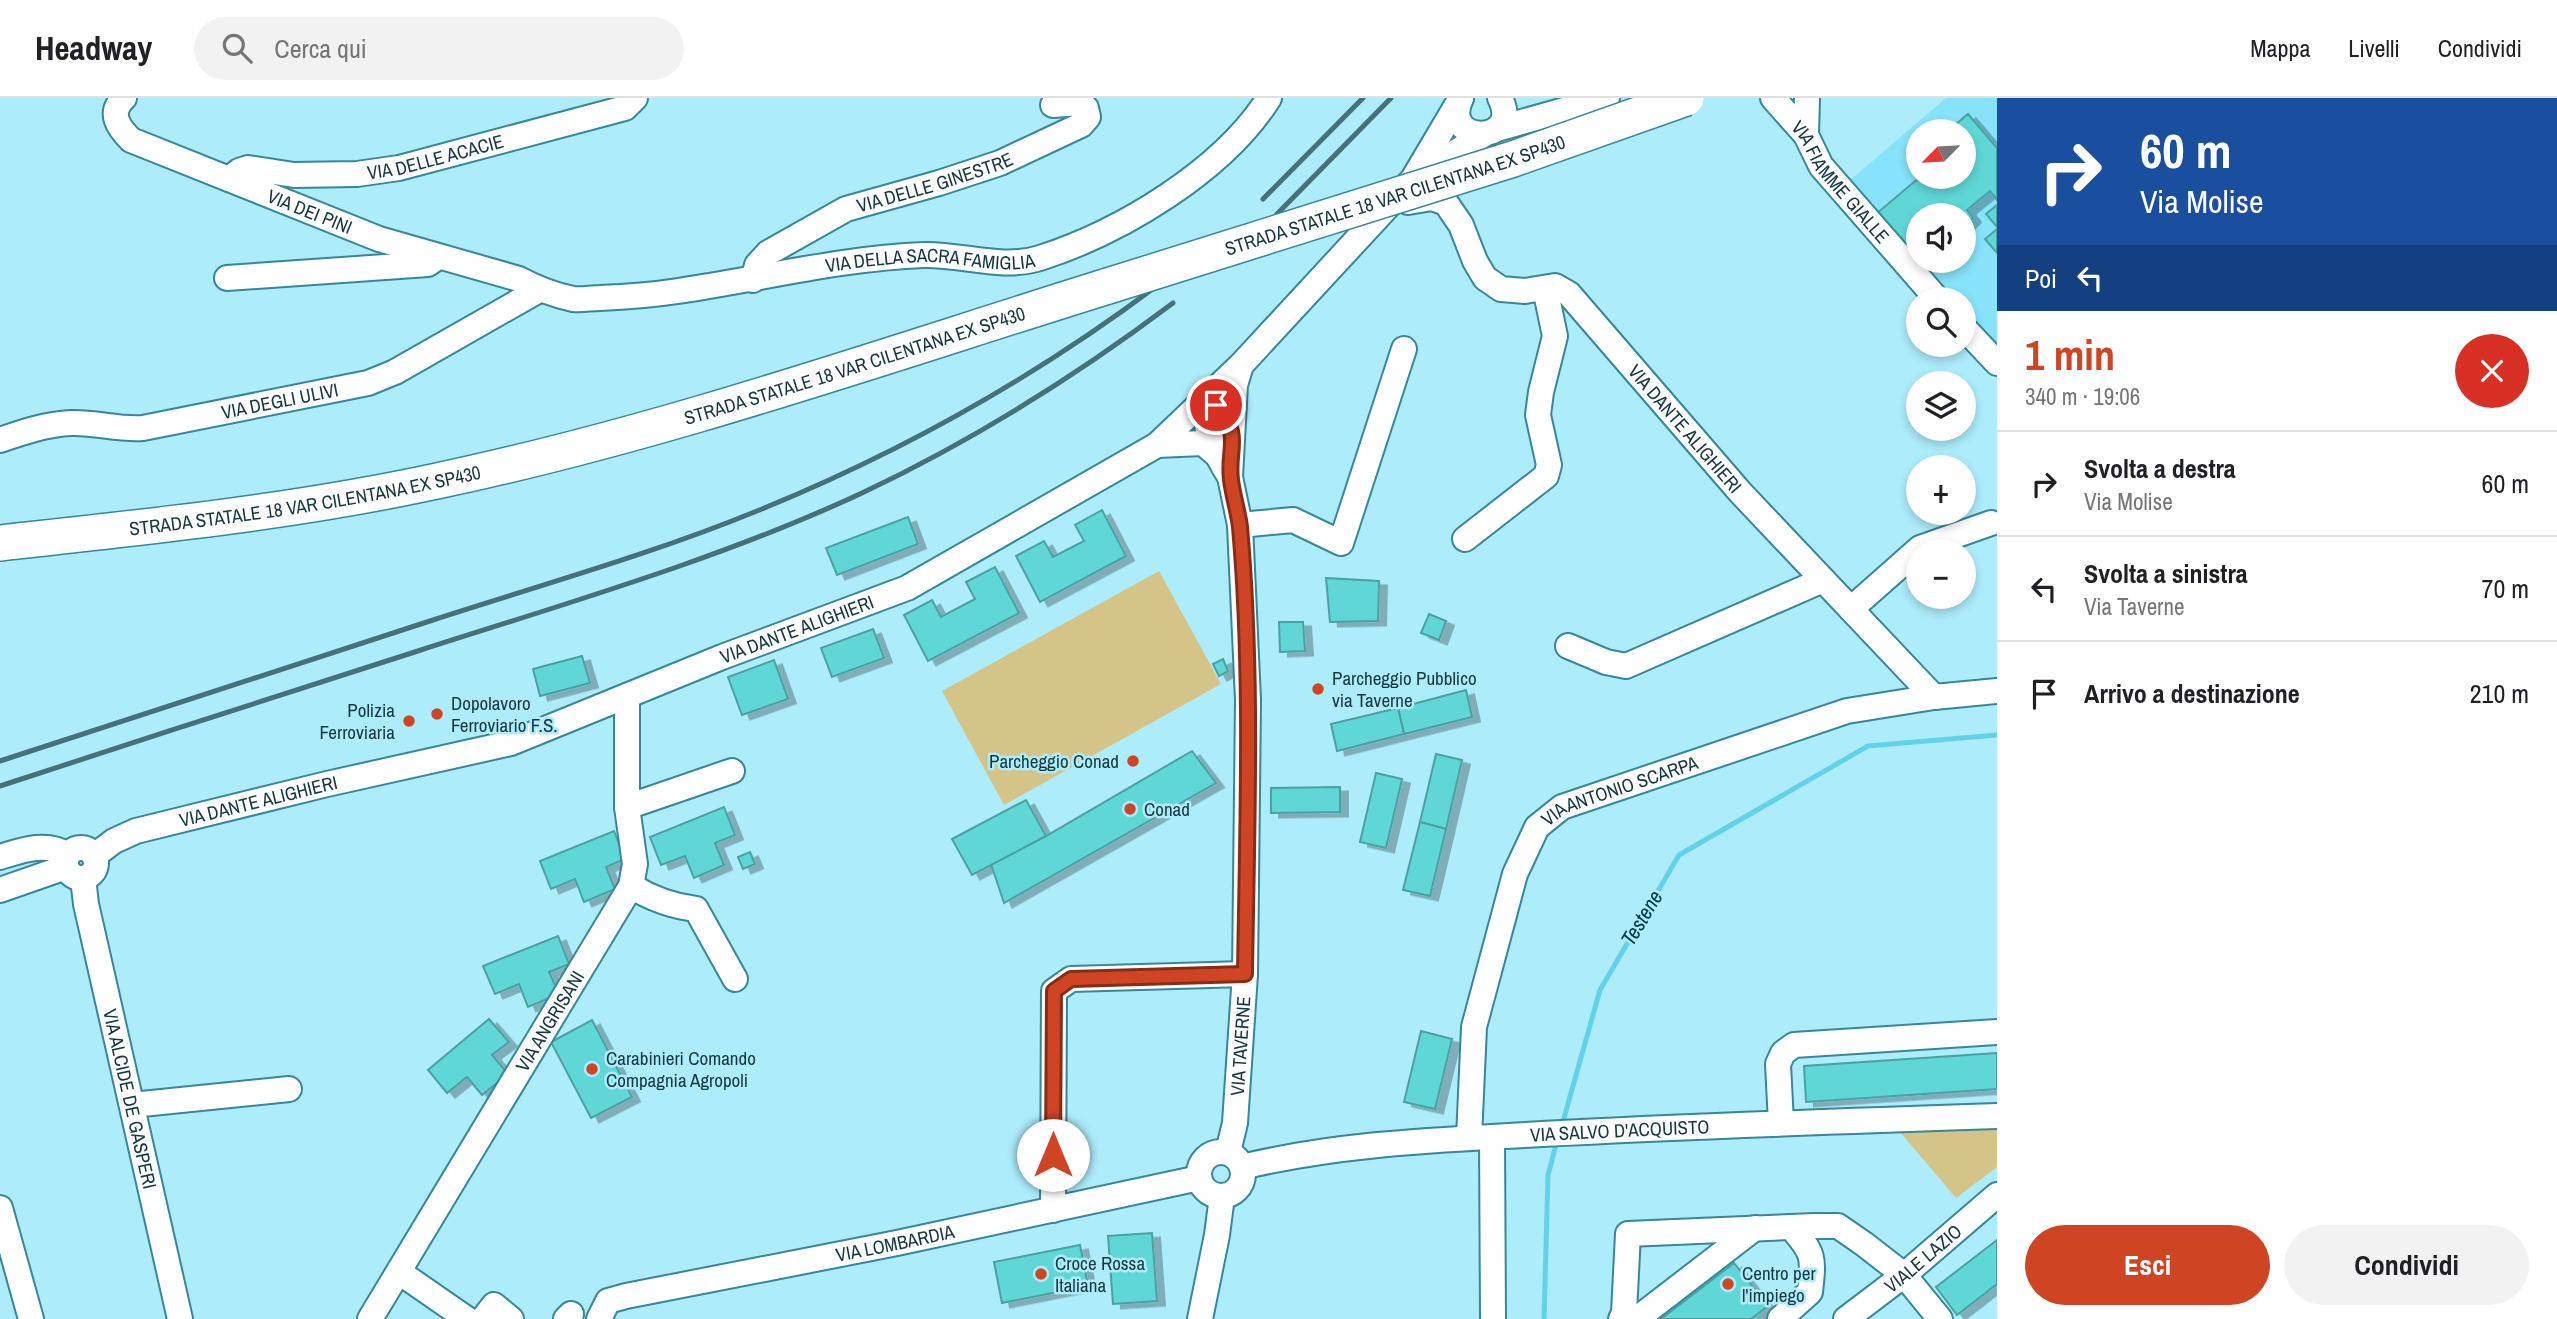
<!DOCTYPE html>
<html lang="it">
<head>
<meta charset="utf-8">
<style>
  :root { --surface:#fff; --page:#f2f2f2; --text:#202124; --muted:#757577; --line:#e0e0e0; --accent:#cf4523 }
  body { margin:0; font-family:"Archivo Narrow",sans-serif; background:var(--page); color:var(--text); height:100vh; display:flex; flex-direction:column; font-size:26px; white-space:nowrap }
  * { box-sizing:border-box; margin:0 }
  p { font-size:23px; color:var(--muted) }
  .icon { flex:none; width:38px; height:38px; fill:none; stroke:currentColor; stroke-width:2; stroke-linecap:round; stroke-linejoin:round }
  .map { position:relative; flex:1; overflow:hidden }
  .panel { display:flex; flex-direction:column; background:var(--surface); width:560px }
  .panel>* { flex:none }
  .hud { background:#1a4fa0; color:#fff; overflow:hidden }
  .needle { width:46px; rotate:246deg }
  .fabs { position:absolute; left:1906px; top:21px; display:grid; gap:14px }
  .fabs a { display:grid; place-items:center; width:70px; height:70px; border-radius:50%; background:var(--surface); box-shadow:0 4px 10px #0003; font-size:35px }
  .pin { position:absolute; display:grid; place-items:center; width:60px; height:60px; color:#fff; margin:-30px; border:4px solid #fff; border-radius:50%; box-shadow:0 2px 7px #0007 }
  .me { position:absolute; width:77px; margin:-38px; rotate:0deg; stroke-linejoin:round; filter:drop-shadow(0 0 5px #0008) }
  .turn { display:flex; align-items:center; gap:24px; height:147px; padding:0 28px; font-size:32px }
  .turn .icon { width:91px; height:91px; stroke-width:2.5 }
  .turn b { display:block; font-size:49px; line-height:60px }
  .then { display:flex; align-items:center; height:66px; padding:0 28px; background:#0003; gap:14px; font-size:26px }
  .round { display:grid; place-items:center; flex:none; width:74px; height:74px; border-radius:37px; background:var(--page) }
  .overview { display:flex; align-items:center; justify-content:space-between; height:119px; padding:0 28px }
  h1 { font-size:42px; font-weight:800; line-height:52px; color:var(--accent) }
  .action { display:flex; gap:14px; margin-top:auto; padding:14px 28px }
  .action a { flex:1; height:80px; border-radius:42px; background:var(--accent); color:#fff; font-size:28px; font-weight:800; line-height:80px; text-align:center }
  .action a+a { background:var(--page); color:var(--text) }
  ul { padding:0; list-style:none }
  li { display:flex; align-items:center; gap:21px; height:105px; padding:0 28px; border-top:2px solid var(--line) }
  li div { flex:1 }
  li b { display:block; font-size:26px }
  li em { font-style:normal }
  header { display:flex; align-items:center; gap:42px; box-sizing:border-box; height:98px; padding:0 35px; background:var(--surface); border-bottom:2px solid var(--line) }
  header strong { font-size:33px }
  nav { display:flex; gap:38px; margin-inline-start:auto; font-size:24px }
  .search { width:490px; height:63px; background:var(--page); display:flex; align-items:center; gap:18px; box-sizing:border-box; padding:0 24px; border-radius:38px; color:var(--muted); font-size:26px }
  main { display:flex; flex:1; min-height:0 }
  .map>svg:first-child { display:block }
</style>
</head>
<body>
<header>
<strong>Headway</strong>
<div class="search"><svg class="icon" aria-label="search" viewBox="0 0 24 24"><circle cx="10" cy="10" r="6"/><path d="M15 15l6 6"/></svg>Cerca qui</div>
<nav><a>Mappa</a><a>Livelli</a><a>Condividi</a></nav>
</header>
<main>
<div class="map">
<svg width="1997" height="1221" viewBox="0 0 1997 1221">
  <defs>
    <filter id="shadow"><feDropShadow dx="8" dy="4.5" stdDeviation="0" flood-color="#0004"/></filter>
  </defs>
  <rect width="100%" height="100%" fill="#adecfb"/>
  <path fill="#87e3f9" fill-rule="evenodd" d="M1946,0H1997V249L1964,214V201H1952L1848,84ZM1918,33H1964V79H1918ZM1918,117H1964V163H1918Z"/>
  <g fill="#d5c487">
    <path d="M1159,473L1221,586L1004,707L942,593Z"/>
    <path d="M1997,1026V1069L1956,1100L1900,1034Z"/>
  </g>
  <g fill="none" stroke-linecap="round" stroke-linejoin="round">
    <g stroke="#63d1ea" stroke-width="5">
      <path d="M1562,1027L1600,892L1679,757L1868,648L1997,637"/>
      <path d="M1544,1221L1548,1077L1557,1043"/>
    </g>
  </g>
  <g fill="#61d7d7" stroke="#4ba1a1" stroke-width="2" filter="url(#shadow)">
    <path d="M1968,16L1997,50V102L1990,93L1967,112L1973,120L1964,129V117H1918V163H1923L1919,166L1876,116L1920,79H1964V33H1948Z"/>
    <path d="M1997,107V129L1986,116Z"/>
    <path d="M1997,131V155L1985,141Z"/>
    <path d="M1102,412L1126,458L1040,504L1016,458L1044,443L1053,459L1084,443L1075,427Z"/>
    <path d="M908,419L918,446L837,477L826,450Z"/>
    <path d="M995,469L1019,515L928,563L904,517L932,502L941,519L975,501L966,484Z"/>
    <path d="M1326,480L1379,483L1378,523L1330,524Z"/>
    <path d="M1429,516L1446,523L1439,542L1421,535Z"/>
    <path d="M1279,524H1303L1305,553L1280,554Z"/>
    <path d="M873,531L884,560L832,579L821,550Z"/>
    <path d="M582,558L590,585L540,598L533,571Z"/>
    <path d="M1223,561L1228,573L1219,578L1213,566Z"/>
    <path d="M774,562L788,601L742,617L728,579Z"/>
    <path d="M1466,592L1472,619L1404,636L1398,610Z"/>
    <path d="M1398,610L1404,636L1337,653L1331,626Z"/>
    <path d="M1192,653L1216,685L1004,805L991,766L1046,738Z"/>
    <path d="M1436,656L1462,662L1446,731L1420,724Z"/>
    <path d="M1376,675L1402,681L1386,750L1360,744Z"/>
    <path d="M1340,689V714L1271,715V690Z"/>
    <path d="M1026,702L1046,738L972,777L952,741Z"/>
    <path d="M724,709L735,737L715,745L724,767L694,780L685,758L661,767L650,739Z"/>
    <path d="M1420,724L1446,731L1430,798L1403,792Z"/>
    <path d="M614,733L625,761L606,769L615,791L584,804L575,781L551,791L540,763Z"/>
    <path d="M750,754L755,766L743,771L738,759Z"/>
    <path d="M558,838L569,866L549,874L559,896L528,909L519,886L495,896L483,868Z"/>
    <path d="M489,921L509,944L492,957L508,976L482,997L467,979L447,995L428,972Z"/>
    <path d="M592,922L632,999L591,1020L551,944Z"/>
    <path d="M1421,933L1452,941L1435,1011L1404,1004Z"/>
    <path d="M1997,955V991L1806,1004L1804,968Z"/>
    <path d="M1152,1135L1157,1203L1113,1206L1108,1138Z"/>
    <path d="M1997,1142V1186L1957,1217L1936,1189Z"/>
    <path d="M1080,1147L1088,1188L1002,1205L994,1164Z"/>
    <path d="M1734,1165L1768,1208L1751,1221H1661Z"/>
  </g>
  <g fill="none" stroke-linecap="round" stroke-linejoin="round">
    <g stroke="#358799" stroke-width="28">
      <g id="minor">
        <path id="s1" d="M124,0C108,15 118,29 131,42L379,141L519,181C536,190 554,197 573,201C582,202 591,200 600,200C626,199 652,197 678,193C760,181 842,160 924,157C962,156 1002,172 1040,160C1121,134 1223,73 1269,0"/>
        <path d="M1461,0C1439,48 1524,47 1500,0"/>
        <path id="s2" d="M1773,0L1806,37L1821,68L1937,201"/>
        <path d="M1497,31L1607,0"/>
        <path d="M1806,37L1807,0"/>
        <path d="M1416,79L1483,37"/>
        <path id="s3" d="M229,81L239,73L248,70L294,77L357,76L399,70L625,10L635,0"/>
        <path id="s4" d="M1408,104L1432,100L1446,105L1461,127L1475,163L1485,180L1501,191L1525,193L1555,188L1569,196L1740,394L1934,599"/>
        <path d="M227,180L428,166L438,159"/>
        <path id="s5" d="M753,182L757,167L768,155L846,111L939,85L1000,65L1081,27L1088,19L1086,10L1080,5L1053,7"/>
        <path d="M1964,230L1997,265"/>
        <path d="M1204,300C1205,333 1213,352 1230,379"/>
        <path id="s6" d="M0,342C23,334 47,326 71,325C95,324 119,332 143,330L368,285L395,274L539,192"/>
        <path d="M1157,347L1203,345L1216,356"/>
        <path d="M1240,427L1293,422L1341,445L1404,251"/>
        <path d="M1465,441L1546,378L1549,367L1538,317L1541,294L1555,238L1545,190"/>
        <path d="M1851,511L1920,450L1991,425"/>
        <path d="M1568,548L1606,564L1626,568L1823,482"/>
        <path d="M627,709L732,673"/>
        <circle cx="81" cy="765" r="15"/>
        <path id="s7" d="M94,758L114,743L136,733L327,686L511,645L722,559L907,490L1157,347L1241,267L1413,81L1461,0"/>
        <path d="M0,759C22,752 47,743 68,757"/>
        <path id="s8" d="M83,780L86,806L180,1221"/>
        <path d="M631,788C652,801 671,808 696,811L735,881"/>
        <path d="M0,792L66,769"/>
        <path d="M132,1007L289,991"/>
        <path d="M1781,1025L1778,966L1783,955L1794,947L1997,934"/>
        <path d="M1492,1039L1493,1221"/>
        <path id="s9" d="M1469,1040L1474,929L1515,776L1537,729L1562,709L1847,613L1934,599L1997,593"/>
        <circle cx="1221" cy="1076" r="22"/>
        <path id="s10" d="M1228,1054L1235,1025L1245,876L1248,602L1240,427L1230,379L1235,287L1241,267"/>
        <path id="s11" d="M1242,1069C1341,1045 1441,1042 1542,1036C1694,1028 1845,1023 1997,1018"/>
        <path d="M0,1110L31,1221"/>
        <path d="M1053,1112L1054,893L1071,881L1245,876"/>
        <path d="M399,1174L467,1221"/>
        <path d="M1624,1215L1638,1220L1755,1130"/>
        <path id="s12" d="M370,1221L631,788L635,766L627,709V598"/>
        <path d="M483,1221L494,1207L511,1221"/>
        <path d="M566,1221L571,1216"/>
        <path id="s13" d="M599,1221L608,1203L626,1198L897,1145L1199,1080"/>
        <path d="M1200,1221L1217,1137L1222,1098"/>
        <path d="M1621,1221L1624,1215L1628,1136L1815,1128H1838L1864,1146L1904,1177L1940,1221"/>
        <path d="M1780,1221L1810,1194C1814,1158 1814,1156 1791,1129"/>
        <path id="s14" d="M1846,1221L1904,1177L1997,1097"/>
      </g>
    </g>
    <g stroke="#358799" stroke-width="38">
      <g id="highway">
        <path id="s15" d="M0,445C146,429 293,414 437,383C665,335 886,257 1108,188"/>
      </g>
    </g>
    <use href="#minor" stroke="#fff" stroke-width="24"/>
    <use href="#highway" stroke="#fff" stroke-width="35"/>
    <g stroke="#46717b" stroke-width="5">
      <path d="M1263,101L1363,0"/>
      <path d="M1277,116L1391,0"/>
      <path d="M0,663C145,617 289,569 433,522C541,487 652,456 757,413C900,355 1034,280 1158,187"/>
      <path d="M0,688C140,642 281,597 421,552C567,505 723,460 862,395C972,343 1076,278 1173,205"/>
    </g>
    <g stroke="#358799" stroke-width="38" stroke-linecap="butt">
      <g id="highway-bridge">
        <path id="s16" d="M1108,188L1513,61L1686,0"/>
      </g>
    </g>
    <use href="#highway-bridge" stroke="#fff" stroke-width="35"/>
  </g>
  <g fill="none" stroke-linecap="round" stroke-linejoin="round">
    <g stroke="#872d17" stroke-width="18">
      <path id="route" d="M1053,1057L1054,893L1071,881L1245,876C1247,728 1253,576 1240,429C1238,413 1233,398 1231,382C1227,349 1243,339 1216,307"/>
    </g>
    <use href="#route" stroke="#cf4523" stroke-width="12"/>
  </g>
  <g fill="#cf4523" stroke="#adecfb" stroke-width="2.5">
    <circle cx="1318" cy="591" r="7"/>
    <circle cx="437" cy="616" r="7"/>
    <circle cx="409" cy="623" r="7"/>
    <circle cx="1133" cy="663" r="7"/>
    <circle cx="1130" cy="711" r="7"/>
    <circle cx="592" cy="971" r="7"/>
    <circle cx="1041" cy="1176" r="7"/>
    <circle cx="1728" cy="1186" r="7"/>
  </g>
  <g text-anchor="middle" stroke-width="5" stroke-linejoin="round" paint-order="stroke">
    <g font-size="19" fill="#15373f" stroke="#adecfb">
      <text dy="7" stroke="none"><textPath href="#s3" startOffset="212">VIA DELLE ACACIE</textPath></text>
      <text dy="7" stroke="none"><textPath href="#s5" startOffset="214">VIA DELLE GINESTRE</textPath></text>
      <text dy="7" stroke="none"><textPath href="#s2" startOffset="108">VIA FIAMME GIALLE</textPath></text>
      <text dy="7" stroke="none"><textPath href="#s16" startOffset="301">STRADA STATALE 18 VAR CILENTANA EX SP430</textPath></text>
      <text dy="7" stroke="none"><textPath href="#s1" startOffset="242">VIA DEI PINI</textPath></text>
      <text dy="7" stroke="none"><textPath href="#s1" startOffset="880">VIA DELLA SACRA FAMIGLIA</textPath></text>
      <text dy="7" stroke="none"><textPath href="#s15" startOffset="875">STRADA STATALE 18 VAR CILENTANA EX SP430</textPath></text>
      <text dy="7" stroke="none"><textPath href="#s6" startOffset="285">VIA DEGLI ULIVI</textPath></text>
      <text dy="7" stroke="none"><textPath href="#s4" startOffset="392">VIA DANTE ALIGHIERI</textPath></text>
      <text dy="7" stroke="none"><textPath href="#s15" startOffset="308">STRADA STATALE 18 VAR CILENTANA EX SP430</textPath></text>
      <text dy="7" stroke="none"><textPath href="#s7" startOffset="742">VIA DANTE ALIGHIERI</textPath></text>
      <text dy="7" stroke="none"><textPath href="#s9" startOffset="413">VIA ANTONIO SCARPA</textPath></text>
      <text dy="7" stroke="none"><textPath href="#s7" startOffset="175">VIA DANTE ALIGHIERI</textPath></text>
      <text dy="7" stroke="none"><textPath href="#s12" startOffset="348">VIA ANGRISANI</textPath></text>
      <text dy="7" stroke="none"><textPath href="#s10" startOffset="107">VIA TAVERNE</textPath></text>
      <text dy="7" stroke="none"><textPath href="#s8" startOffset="226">VIA ALCIDE DE GASPERI</textPath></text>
      <text dy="7" stroke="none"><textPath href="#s11" startOffset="380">VIA SALVO D'ACQUISTO</textPath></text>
      <text dy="7" stroke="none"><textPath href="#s13" startOffset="313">VIA LOMBARDIA</textPath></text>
      <text dy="7" stroke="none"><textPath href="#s14" startOffset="98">VIALE LAZIO</textPath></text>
    </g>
    <g font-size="19" fill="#15373f" stroke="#adecfb" text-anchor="start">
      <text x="1332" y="587">Parcheggio Pubblico<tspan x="1332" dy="22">via Taverne</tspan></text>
      <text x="451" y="612">Dopolavoro<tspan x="451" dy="22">Ferroviario F.S.</tspan></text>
      <text x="395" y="619" text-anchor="end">Polizia<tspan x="395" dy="22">Ferroviaria</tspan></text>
      <text x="1119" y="670" text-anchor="end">Parcheggio Conad</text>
      <text x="1144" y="718">Conad</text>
      <text x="606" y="967">Carabinieri Comando<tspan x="606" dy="22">Compagnia Agropoli</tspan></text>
      <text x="1055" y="1172">Croce Rossa<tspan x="1055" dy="22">Italiana</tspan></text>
      <text x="1742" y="1182">Centro per<tspan x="1742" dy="22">l'impiego</tspan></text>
    </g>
    <g font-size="21" font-style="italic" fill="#003741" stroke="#adecfb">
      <text transform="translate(1642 820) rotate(-59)" y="7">Testene</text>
    </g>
  </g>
</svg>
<div class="fabs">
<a><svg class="needle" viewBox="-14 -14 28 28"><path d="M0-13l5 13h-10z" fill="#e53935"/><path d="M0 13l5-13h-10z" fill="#757577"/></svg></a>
<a><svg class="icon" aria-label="sound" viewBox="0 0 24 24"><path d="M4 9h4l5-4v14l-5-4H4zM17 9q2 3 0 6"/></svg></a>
<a><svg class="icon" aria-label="search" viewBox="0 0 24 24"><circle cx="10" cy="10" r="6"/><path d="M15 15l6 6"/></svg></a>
<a><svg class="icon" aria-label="layers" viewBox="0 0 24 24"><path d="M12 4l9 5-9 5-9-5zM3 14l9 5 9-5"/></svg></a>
<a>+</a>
<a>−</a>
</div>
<div class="pin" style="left:1216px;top:307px;background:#d93025"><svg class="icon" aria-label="arrive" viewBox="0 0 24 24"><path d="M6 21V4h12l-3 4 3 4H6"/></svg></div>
<svg class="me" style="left:1053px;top:1057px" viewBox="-20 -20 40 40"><circle r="19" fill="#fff"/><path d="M0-13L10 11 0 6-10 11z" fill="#cf4523"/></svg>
</div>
<section class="panel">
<div class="hud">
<div class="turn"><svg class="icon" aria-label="right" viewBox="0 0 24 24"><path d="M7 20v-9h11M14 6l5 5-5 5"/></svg><div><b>60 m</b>Via Molise</div></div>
<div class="then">Poi<svg class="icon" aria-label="left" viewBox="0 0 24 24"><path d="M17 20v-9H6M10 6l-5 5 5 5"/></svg></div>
</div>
<div class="overview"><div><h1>1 min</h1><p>340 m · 19:06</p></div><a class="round" style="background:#d93025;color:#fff"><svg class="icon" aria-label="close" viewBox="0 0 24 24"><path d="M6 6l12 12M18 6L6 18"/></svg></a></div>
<ul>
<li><svg class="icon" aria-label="right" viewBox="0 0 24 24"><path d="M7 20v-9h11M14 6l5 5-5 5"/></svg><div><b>Svolta a destra</b><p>Via Molise</p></div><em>60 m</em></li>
<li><svg class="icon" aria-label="left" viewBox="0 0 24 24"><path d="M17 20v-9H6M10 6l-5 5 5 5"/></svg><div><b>Svolta a sinistra</b><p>Via Taverne</p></div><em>70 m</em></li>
<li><svg class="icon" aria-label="arrive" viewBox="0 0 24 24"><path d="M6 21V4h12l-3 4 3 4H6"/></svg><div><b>Arrivo a destinazione</b></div><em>210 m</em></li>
</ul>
<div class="action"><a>Esci</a><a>Condividi</a></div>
</section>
</main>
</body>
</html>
